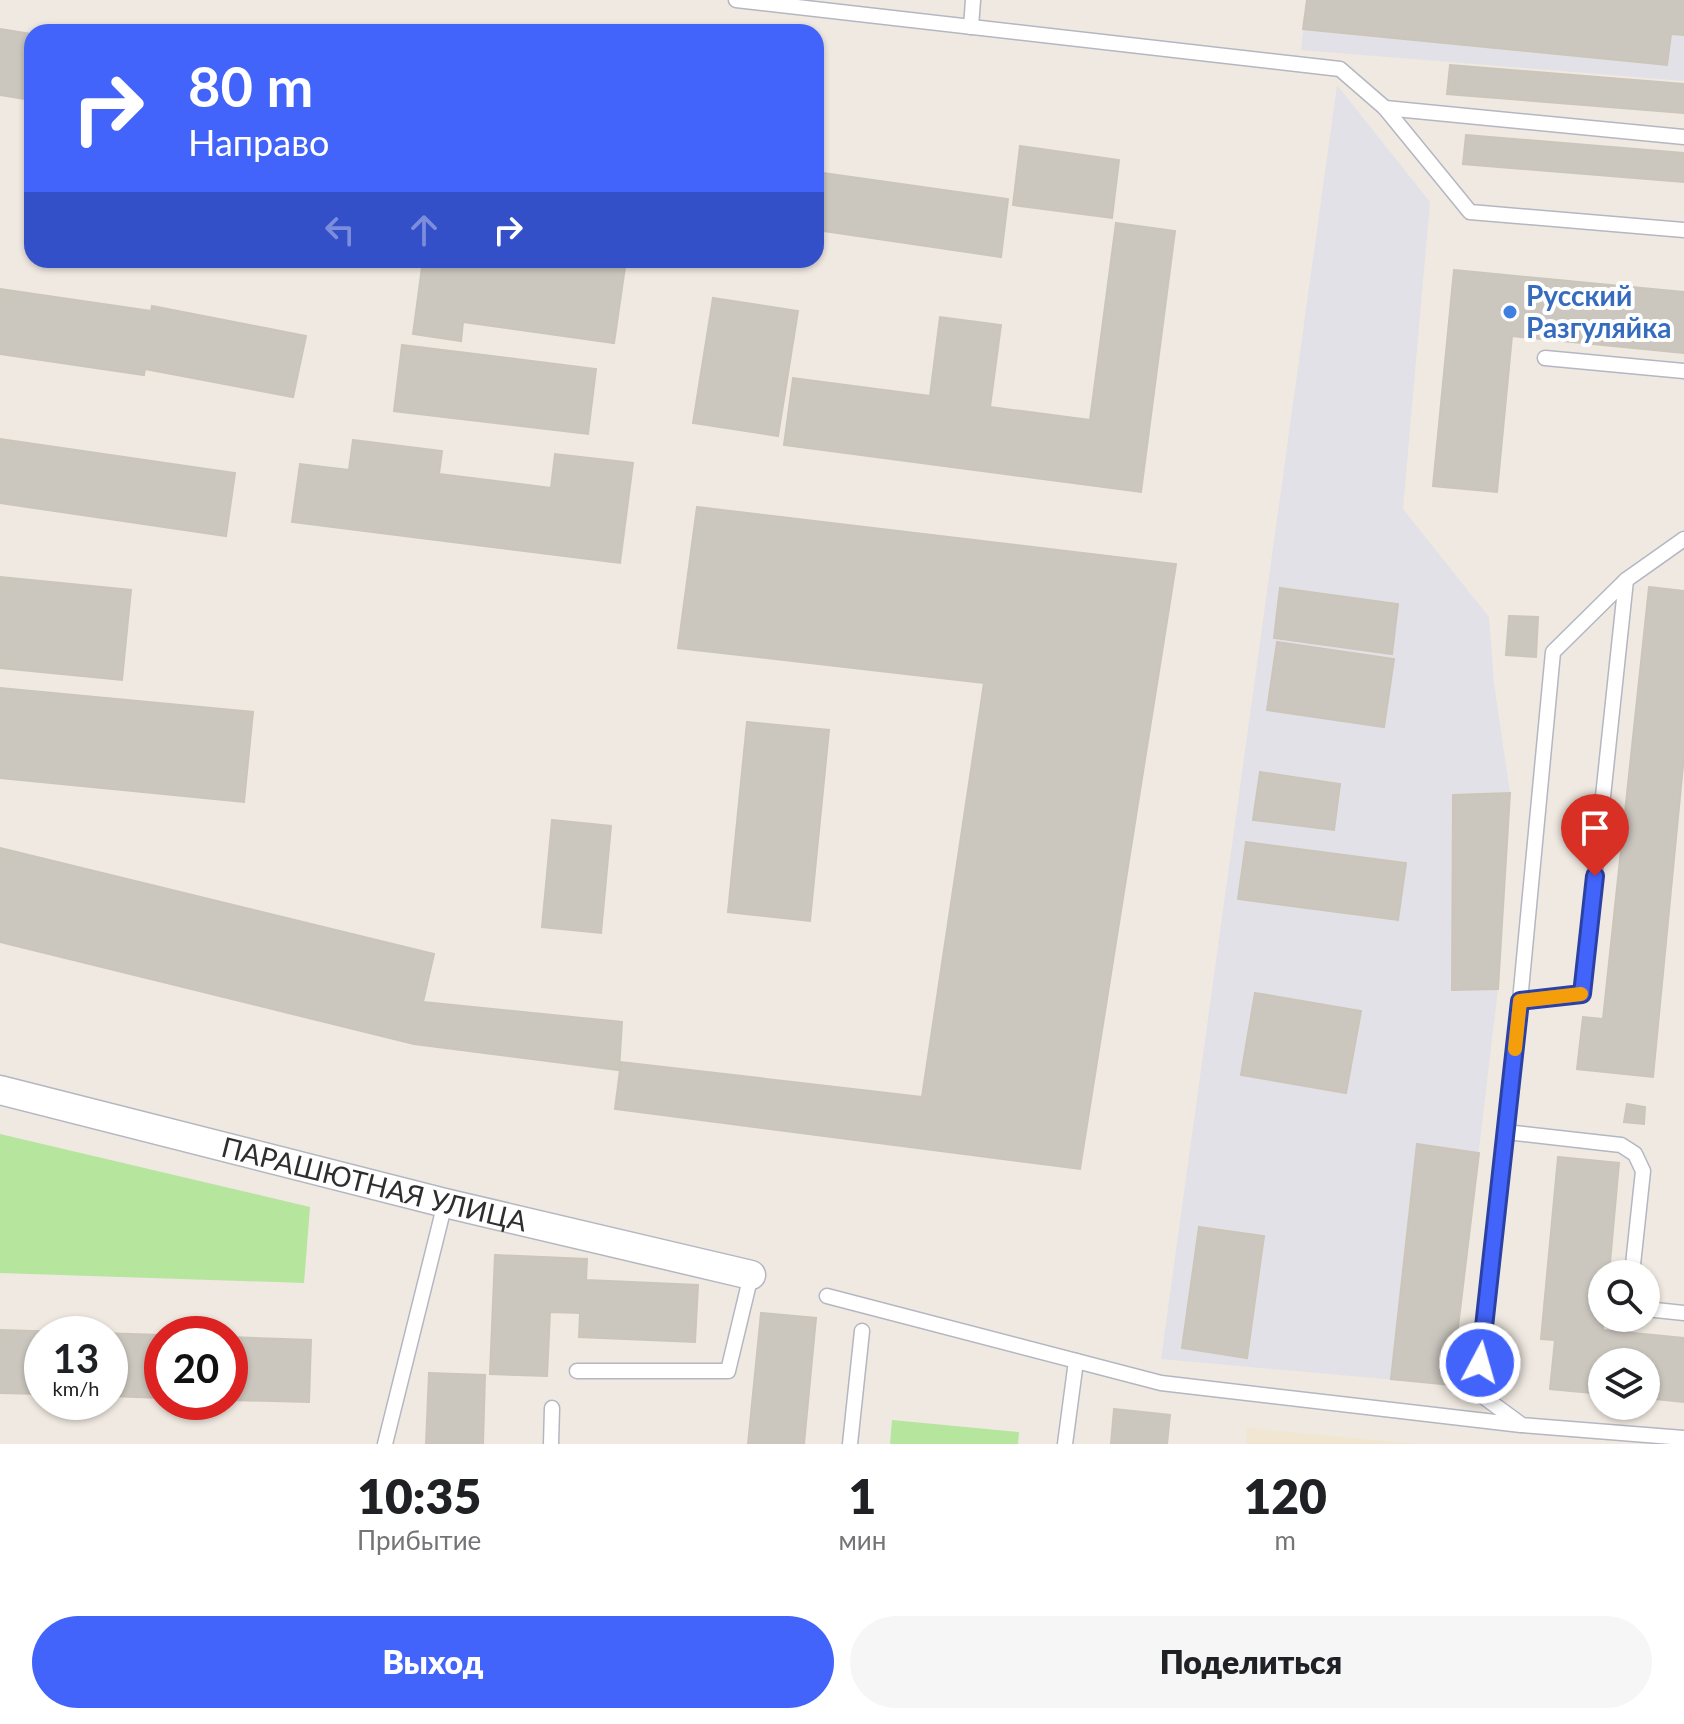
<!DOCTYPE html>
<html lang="ru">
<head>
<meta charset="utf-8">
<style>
  :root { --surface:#fff; --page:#f6f6f6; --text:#202124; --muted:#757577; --accent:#4264fb }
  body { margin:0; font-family:Lato,sans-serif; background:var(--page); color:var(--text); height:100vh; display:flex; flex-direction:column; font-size:30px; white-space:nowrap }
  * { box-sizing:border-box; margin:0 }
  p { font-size:26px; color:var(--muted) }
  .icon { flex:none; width:44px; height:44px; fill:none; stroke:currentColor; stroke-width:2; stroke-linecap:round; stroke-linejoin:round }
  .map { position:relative; height:1444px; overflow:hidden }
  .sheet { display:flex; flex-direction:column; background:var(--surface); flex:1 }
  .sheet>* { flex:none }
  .guide { position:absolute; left:24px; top:24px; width:800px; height:244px; border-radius:24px; box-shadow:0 2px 6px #0004; background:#4264fb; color:#fff; overflow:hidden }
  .tools { position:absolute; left:1588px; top:1260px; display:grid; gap:16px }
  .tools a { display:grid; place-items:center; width:72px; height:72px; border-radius:50%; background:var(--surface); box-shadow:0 2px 6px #0004; font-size:40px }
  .speed { position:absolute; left:24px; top:1316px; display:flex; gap:16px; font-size:40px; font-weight:700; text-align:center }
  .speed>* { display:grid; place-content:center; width:104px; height:104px; border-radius:50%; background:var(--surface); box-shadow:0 2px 6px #0004; line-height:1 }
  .speed small { font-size:20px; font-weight:400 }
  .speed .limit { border:12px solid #d22; background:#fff; color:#111 }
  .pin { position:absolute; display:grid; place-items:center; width:68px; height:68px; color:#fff; margin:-82px -34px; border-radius:50% 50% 50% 0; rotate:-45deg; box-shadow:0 0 8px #0007 }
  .pin .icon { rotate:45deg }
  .me { position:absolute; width:88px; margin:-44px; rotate:6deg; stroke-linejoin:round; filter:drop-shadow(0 0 6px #0008) }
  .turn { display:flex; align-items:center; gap:28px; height:168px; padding:0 32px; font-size:36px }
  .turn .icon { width:104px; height:104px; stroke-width:2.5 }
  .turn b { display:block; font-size:56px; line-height:68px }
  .lanes { display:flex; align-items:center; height:76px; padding:0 32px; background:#0003; justify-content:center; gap:40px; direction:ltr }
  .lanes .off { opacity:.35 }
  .eta { display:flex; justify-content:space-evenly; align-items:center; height:136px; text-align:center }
  .eta b { font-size:48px; font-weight:800; line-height:56px }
  .button { display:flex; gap:16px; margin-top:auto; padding:16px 32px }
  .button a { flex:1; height:92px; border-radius:48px; background:var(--accent); color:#fff; font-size:32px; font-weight:800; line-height:92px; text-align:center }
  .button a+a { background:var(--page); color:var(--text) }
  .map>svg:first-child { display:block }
</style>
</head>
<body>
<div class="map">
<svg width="1684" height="1444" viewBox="0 0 1684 1444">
  <rect width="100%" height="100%" fill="#efe9e1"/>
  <g fill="#e3e1e8">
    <path d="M1307,0H1684V81L1301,50Z"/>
    <path d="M1337,85L1430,202L1403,509L1489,617L1494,683L1510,793L1498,989L1451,1385L1161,1359Z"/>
  </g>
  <path fill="#f0e6d1" d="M1247,1428L1419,1444H1246Z"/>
  <g fill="#b6e59e">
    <path d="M0,1134L310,1207L304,1283L0,1273Z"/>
    <path d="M892,1420L1019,1432L1018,1444H890Z"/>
  </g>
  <g fill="#cbc7bf" stroke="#cbc5ba" stroke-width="2">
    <path d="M1307,0H1684V35L1671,34L1667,65L1303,29Z"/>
    <path d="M0,29L32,34V100L0,95Z"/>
    <path d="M1450,65L1684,84V113L1447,94Z"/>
    <path d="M1466,135L1684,153V182L1463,164Z"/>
    <path d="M1020,146L1119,160L1112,218L1013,205Z"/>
    <path d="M816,172L1008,199L1001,257L816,230Z"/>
    <path d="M1116,223L1175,231L1141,492L784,445L793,378L930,396L940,317L1001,325L990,407L1090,420Z"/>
    <path d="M423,260H626L614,343L463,322L461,341L413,334Z"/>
    <path d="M1454,270L1684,292V353L1512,336L1497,492L1433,486Z"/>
    <path d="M0,289L151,311L152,306L306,336L293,397L145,369L144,375L0,354Z"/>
    <path d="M713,298L798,311L778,436L693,423Z"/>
    <path d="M402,345L596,369L588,434L394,411Z"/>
    <path d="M0,439L235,473L226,536L0,503Z"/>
    <path d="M353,440L442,451L439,474L551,488L555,454L633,463L620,563L292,522L300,464L349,470Z"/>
    <path d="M697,507L1176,564L1080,1169L615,1109L621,1062L922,1097L984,683L678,648Z"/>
    <path d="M0,577L131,590L122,680L0,668Z"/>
    <path d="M1649,587L1684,591V755L1653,1077L1577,1069L1583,1017L1603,1019Z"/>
    <path d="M1280,588L1398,604L1392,654L1274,638Z"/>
    <path d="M1509,616L1538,617L1536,657L1506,655Z"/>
    <path d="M1277,642L1394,659L1384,727L1267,710Z"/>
    <path d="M0,688L253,712L244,802L0,778Z"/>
    <path d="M747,722L829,730L810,921L728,912Z"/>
    <path d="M1260,772L1340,784L1334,830L1253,820Z"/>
    <path d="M1510,793L1498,989L1452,990L1453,795Z"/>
    <path d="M552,820L611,826L601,933L542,927Z"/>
    <path d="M1246,842L1406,863L1398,920L1238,899Z"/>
    <path d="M0,848L434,954L423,1002L622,1022L619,1070L414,1044L0,942Z"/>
    <path d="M1255,993L1361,1011L1346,1093L1241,1075Z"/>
    <path d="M1627,1104L1645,1107L1644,1124L1624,1122Z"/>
    <path d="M1417,1144L1479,1153L1451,1385L1391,1379Z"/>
    <path d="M1558,1157L1619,1163L1609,1274H1602L1603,1330L1684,1338V1402L1646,1398V1362H1602V1394L1550,1389L1555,1340L1541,1339Z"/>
    <path d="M1199,1227L1264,1236L1247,1358L1182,1348Z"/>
    <path d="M495,1255L587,1259L586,1280L698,1285L695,1342L579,1337L580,1313L550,1312L547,1376L490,1374Z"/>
    <path d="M761,1313L816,1318L804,1444H748Z"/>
    <path d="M0,1330L162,1335V1398L110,1396V1334H42V1394L0,1393Z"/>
    <path d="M230,1337L311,1340L309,1402L230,1400Z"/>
    <path d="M429,1373L485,1375L483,1444H426Z"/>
    <path d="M1114,1409L1170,1415L1167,1444H1111Z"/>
  </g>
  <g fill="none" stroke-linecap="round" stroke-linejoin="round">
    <g stroke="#b4b7c1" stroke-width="17">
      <g id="service">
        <path d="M736,0L1340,69L1385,108L1470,212L1684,230"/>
        <path d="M971,27L973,0"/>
        <path d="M1385,108L1684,137"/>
        <path d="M1545,358L1684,371"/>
        <path d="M1684,539L1626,580L1553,652L1520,1001L1477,1392L1522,1425L1684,1438"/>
        <path d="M1520,1001L1582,994L1626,580"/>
        <path d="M1506,1132L1621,1145L1635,1154L1643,1171L1632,1274"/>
        <path d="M827,1296L1161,1383L1521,1425"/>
        <path d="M1646,1309L1684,1313"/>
        <path d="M577,1371H728L751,1275"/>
        <path d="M385,1444L445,1203"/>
        <path d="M551,1444L552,1408"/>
        <path d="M850,1444L862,1331"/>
        <path d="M1065,1444L1076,1361"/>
      </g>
    </g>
    <g stroke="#b4b7c1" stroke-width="31">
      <g id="minor">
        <path id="s1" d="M0,1090L445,1203L751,1275"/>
      </g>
    </g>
    <use href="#service" stroke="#fff" stroke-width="14"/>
    <use href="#minor" stroke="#fff" stroke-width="28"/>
  </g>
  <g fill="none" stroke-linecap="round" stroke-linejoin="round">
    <g stroke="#2b41a3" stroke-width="20">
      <path id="route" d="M1480,1363L1520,1001L1582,994L1595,876"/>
    </g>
    <use href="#route" stroke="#4264fb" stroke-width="14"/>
    <path stroke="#f59e0b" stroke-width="14" d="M1515,1049L1520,1001L1581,994"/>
  </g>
  <circle fill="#3f7fe0" stroke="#fff" stroke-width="3" cx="1510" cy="312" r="8"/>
  <g text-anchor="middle" stroke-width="8" stroke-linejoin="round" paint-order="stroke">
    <g font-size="28" font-weight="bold" fill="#366cbe" stroke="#fff" text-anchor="start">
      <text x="1526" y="306">Русский<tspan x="1526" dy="32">Разгуляйка</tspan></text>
    </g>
    <g font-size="28" fill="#2e2e2e" stroke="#fff">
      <text dy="10" stroke="none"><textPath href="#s1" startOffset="386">ПАРАШЮТНАЯ УЛИЦА</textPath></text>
    </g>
  </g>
</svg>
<div class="tools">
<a><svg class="icon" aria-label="search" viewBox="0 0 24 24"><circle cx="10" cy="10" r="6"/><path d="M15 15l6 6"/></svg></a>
<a><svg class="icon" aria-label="layers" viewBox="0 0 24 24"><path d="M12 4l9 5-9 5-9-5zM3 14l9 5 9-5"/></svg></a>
</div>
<div class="speed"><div>13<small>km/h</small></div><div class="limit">20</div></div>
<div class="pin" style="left:1595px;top:876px;background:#d93025"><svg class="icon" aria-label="arrive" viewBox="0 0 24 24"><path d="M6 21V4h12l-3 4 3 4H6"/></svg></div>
<svg class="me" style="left:1480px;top:1363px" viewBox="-20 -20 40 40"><circle r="17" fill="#4264fb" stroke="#fff" stroke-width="3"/><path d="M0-11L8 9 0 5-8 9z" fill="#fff"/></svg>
<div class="guide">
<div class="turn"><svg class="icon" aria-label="right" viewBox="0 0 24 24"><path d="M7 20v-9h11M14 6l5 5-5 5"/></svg><div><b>80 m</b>Направо</div></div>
<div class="lanes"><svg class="icon off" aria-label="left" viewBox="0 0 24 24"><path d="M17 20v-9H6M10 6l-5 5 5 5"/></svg><svg class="icon off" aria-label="ahead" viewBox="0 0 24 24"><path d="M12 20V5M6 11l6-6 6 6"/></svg><svg class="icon" aria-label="right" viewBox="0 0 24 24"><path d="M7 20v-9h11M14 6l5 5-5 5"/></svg></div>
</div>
</div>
<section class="sheet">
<div class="eta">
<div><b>10:35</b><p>Прибытие</p></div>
<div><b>1</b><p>мин</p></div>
<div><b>120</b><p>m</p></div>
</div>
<div class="button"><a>Выход</a><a>Поделиться</a></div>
</section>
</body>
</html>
